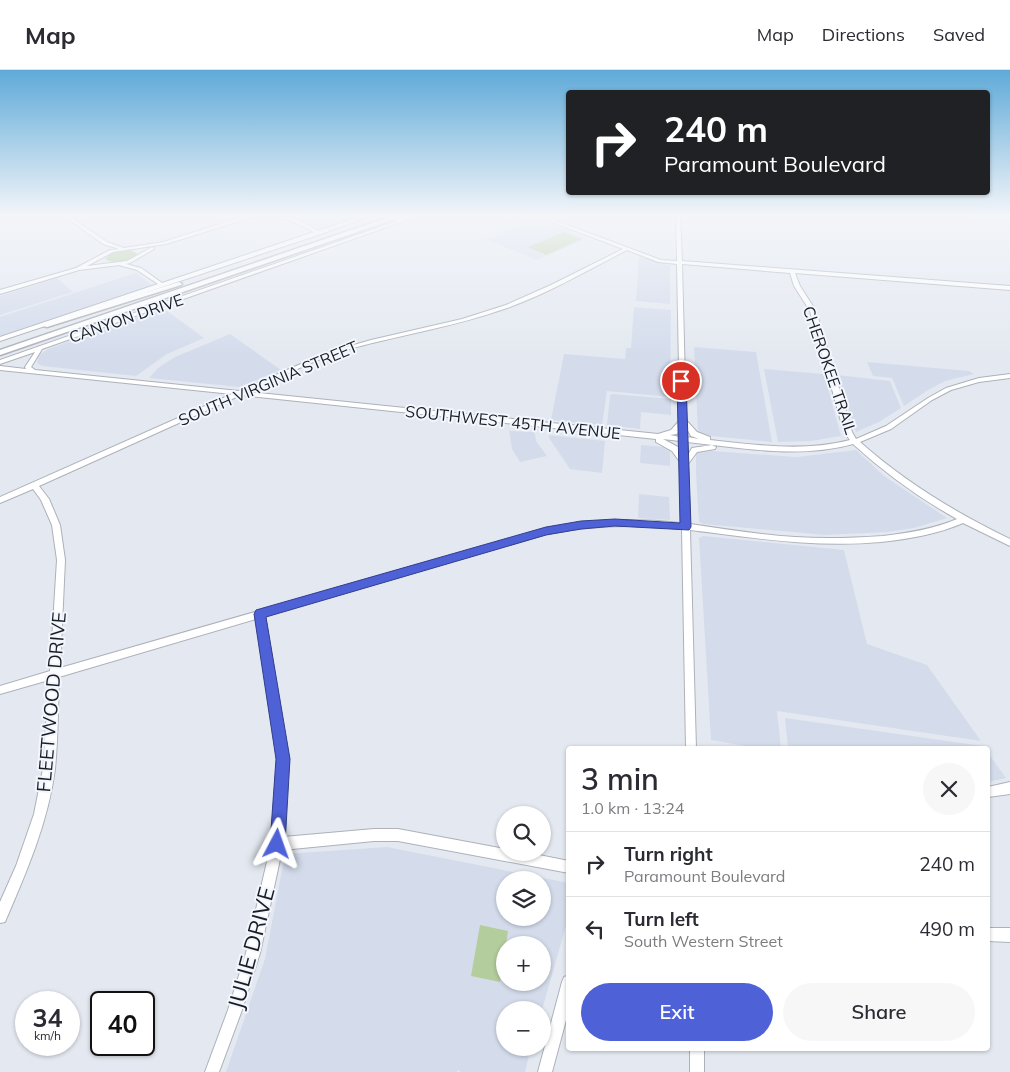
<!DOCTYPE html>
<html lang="en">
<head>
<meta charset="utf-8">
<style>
  :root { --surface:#fff; --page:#f7f7f7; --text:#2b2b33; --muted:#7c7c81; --line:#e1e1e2; --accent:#4e61d7 }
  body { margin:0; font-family:Mulish,sans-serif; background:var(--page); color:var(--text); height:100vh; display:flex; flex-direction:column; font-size:19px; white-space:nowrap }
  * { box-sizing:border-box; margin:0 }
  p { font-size:16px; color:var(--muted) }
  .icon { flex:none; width:28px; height:28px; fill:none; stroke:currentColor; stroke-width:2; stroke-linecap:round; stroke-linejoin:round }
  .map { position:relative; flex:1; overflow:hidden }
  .drawer { position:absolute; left:566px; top:676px; width:424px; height:305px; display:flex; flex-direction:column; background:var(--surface); border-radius:5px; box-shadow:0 1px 4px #0004 }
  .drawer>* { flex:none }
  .banner { position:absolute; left:566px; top:20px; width:424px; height:105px; border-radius:5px; box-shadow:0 1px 4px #0004; background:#202124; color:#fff; overflow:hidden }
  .tools { position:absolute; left:496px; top:736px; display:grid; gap:10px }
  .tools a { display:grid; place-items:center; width:55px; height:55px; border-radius:50%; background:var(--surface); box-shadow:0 1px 4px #0004; font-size:25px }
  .speed { position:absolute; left:15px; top:921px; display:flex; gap:10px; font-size:25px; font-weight:700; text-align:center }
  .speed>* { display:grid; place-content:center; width:65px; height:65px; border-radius:50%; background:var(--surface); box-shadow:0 1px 4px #0004; line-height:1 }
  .speed small { font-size:12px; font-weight:400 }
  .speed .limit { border:2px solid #111; border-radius:8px; background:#fff; color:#111 }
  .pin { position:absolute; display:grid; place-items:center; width:42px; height:42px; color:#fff; margin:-21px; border:2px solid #fff; border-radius:50%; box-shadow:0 1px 5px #0007 }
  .me { position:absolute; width:55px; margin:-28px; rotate:4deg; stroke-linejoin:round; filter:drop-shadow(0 0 4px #0008) }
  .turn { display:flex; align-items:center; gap:18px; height:105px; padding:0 15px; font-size:22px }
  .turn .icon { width:65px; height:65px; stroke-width:2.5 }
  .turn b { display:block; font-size:35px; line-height:42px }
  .round { display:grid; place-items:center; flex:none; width:52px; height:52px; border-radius:26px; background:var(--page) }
  .head { display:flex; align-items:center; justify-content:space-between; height:85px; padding:0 15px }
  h1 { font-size:30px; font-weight:600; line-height:38px }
  .cta { display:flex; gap:10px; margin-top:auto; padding:10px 15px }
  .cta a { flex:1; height:58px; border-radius:30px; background:var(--accent); color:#fff; font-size:20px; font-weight:600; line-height:58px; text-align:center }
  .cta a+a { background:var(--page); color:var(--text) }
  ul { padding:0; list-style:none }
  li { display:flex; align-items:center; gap:15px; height:65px; padding:0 15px; border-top:1px solid var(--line) }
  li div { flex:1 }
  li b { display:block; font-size:19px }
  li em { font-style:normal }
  header { display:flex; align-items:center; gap:30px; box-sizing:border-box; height:70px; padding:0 25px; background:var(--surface); border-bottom:1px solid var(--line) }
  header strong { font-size:24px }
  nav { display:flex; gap:28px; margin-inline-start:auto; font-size:18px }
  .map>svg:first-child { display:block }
</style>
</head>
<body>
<header>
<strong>Map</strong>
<nav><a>Map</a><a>Directions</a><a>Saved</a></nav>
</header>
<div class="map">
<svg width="1010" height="1002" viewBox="0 0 1010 1002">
  <rect width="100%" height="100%" fill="#e4e9f1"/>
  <g fill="#d4dcec" fill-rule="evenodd">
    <path d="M369,144L323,160L290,145L292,144Z"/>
    <path d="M965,144H1010V158L973,156Z"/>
    <path d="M536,149H539L588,168L537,190L486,169Z"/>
    <path d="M639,187L670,195V234L636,231Z"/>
    <path d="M136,203L153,216L0,267V247Z"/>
    <path d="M57,208L73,222L0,245V226Z"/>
    <path d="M634,237L671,240L670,327L607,321L602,355L551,350L564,284L625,289L626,278H631Z"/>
    <path d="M163,238L204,268L167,284L136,306L42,296L37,293L39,285L48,279Z"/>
    <path d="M230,264L281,300L239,317L149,308L158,298L175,287Z"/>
    <path d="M694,277L756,282L772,372L701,365L698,362Z"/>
    <path d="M867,292L969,301L974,304L945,311L928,320L904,336L892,308L873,306Z"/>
    <path d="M764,299L824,304L841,366L811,371L778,372Z"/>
    <path d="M838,305L890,311L901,338L879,352L856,362Z"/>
    <path d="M613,324L671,329V345L641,342L640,359L607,355L610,325Z"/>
    <path d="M509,361L533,362L535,364L536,371L547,386L520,392L512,379Z"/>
    <path d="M549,365L605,371L602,403L570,399L549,368Z"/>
    <path d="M641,375L664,377L670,380V396L640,393Z"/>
    <path d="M856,380L884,406L947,448L914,458L887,462L825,465L703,454L699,452L696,403V384L698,382L712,381L797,387Z"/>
    <path d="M639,424L669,427L670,450L638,448Z"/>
    <path d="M703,466L844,480L867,574L927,595L981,671L777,641L781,679H762L711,670L699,468Z"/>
    <path d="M785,648L983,676L985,679H788Z"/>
    <path d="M988,683L1006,708L988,712Z"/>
    <path d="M387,777L569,813V845L542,940H505V978H531L525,1002H461L457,1000V1002H226L265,889L285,784ZM505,810H542V848H505ZM505,875H542V912H505Z"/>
  </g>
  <g fill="#b4cd9c">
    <path d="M564,162L582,169L546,185L528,177Z"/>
    <path d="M131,180L137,184C130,192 115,195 105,189L111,183Z"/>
    <path d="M480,855L508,861L500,912L471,906Z"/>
  </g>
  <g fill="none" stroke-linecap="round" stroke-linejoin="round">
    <g stroke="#adb1ba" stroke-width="2">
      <g id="secondary">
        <path d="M61,144H66L107,172L124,178L163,172L251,144L289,147L295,148L318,161L368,144H375L321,164L0,271V267L158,214L137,200L119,195L79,200L0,224V220L76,198L110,180L119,179L103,174ZM274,147L289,150L314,162L162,213L141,198L126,194L130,193L154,179V178L152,177L127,191L87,196L113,182L166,174L250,148Z"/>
        <path d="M417,144H424L42,279L31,297L35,300L239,321L326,283L371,270L462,249L506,235L551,215L623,179L531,144H538L661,190L677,191L676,144H680L682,191L1010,216V220L795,203L800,216L816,241L852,362L856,369L886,356L928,328L946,318L979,308L1010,304V308L979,312L951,320L932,330L891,359L860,372C905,412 956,443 1010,469V476L963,453C938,464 909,469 881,472C815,478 755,468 690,460L696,679H686L682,459C636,454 592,455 547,464L265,546L289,689L283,767L374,759H398L505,779V782H524L569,791V803L398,771H374L282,780L260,883L242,940L219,1002H205L228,940L246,883L271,774L277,689L256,549L59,607C58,637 58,669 55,699C48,753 26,803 5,852L0,853V832L16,796L34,744L43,699L49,610L0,624V616L50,601L57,490L52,455L41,430L33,419L0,433V427L232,324L0,300V296L26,299L25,297L35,282L0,294V290ZM627,180L658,192L677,194L680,350L671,360L658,364L249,322C283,306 317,288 353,278C405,264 457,256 507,238C549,223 588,200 627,180ZM682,194L790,203L794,216L810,241L844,362L850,370C803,382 758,375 710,370V367L697,362L686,350ZM241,325L656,369V372L672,381L680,392L681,453C636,448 592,449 547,458L60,598L65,490L60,455L49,429L39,416ZM680,359V367L670,365L677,364ZM687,359L691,366L699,369L687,367ZM663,369L680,371V381L678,377ZM687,372C742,378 799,389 853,374C885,403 919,428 957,449C934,459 908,463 883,466C854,468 824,469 795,467C760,465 725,459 690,454L688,394L697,382L715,379L716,377L712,375L692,378L688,385Z"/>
        <path d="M1010,712V724L988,727V717Z"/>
        <path d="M988,858H1010V872L988,871Z"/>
        <path d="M569,905V939L552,1002H538L562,912L564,907Z"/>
        <rect x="690" y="979" width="14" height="23"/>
      </g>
    </g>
    <g stroke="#adb1ba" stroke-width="3">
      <g id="highway">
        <path d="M398,144H418L397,152L395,149L0,285V280Z"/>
        <path d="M179,212L182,214L181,215L47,257L40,255Z"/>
      </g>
    </g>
    <use href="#secondary" fill="#fff" fill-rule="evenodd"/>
    <use href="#highway" fill="#fff" fill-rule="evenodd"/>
  </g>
  <linearGradient id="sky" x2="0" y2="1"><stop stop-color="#5faad8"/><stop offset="0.51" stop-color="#f3f5f9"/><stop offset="1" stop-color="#f3f5f9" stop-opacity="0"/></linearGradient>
  <rect width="1010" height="285" fill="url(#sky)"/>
  <path fill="#4e61d7" stroke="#333f8c" d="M681,308L686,311L691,457L689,460L615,456L581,459L546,465L266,547L290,689L285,774L283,779L277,781L272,779L270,774L276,689L254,544L256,540L546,457L581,451L615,449L680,453L677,311Z"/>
  <g text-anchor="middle" stroke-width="4" stroke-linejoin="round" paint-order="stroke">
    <g font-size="16" fill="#1b1d20" stroke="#f1f6ff">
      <text transform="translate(126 248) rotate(-19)" y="6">CANYON DRIVE</text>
      <text transform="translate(830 300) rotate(71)" y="6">CHEROKEE TRAIL</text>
      <text transform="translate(268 313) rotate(-23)" y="6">SOUTH VIRGINIA STREET</text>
      <text transform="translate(513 352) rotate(6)" y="6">SOUTHWEST 45TH AVENUE</text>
    </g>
    <g font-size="19" fill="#1b1d20" stroke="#f1f6ff">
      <text transform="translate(51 632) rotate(-85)" y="7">FLEETWOOD DRIVE</text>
    </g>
    <g font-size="22" fill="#1b1d20" stroke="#f1f6ff">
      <text transform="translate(251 878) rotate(-75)" y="8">JULIE DRIVE</text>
    </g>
  </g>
</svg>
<div class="tools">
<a><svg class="icon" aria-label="search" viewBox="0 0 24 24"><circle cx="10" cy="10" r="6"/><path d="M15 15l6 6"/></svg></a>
<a><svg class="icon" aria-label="layers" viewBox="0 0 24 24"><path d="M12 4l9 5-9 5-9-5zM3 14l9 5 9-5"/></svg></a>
<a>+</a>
<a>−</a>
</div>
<div class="speed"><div>34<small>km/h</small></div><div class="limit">40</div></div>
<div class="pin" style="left:681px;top:311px;background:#d93025"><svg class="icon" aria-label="arrive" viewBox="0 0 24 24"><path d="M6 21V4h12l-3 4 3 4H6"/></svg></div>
<svg class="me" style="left:277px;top:774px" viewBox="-20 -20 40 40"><path d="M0-17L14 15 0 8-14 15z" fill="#4e61d7" stroke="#fff" stroke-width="4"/></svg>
<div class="banner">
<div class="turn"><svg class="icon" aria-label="right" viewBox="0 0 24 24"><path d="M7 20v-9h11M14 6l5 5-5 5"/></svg><div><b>240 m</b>Paramount Boulevard</div></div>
</div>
<section class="drawer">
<div class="head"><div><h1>3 min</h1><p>1.0 km · 13:24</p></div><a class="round"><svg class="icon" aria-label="close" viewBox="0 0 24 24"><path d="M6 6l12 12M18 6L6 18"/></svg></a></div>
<ul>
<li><svg class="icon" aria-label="right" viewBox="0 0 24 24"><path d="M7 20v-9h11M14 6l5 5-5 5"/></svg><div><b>Turn right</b><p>Paramount Boulevard</p></div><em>240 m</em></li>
<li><svg class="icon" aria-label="left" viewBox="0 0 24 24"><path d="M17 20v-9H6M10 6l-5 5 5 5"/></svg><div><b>Turn left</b><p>South Western Street</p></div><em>490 m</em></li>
</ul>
<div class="cta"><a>Exit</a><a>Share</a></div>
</section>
</div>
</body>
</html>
